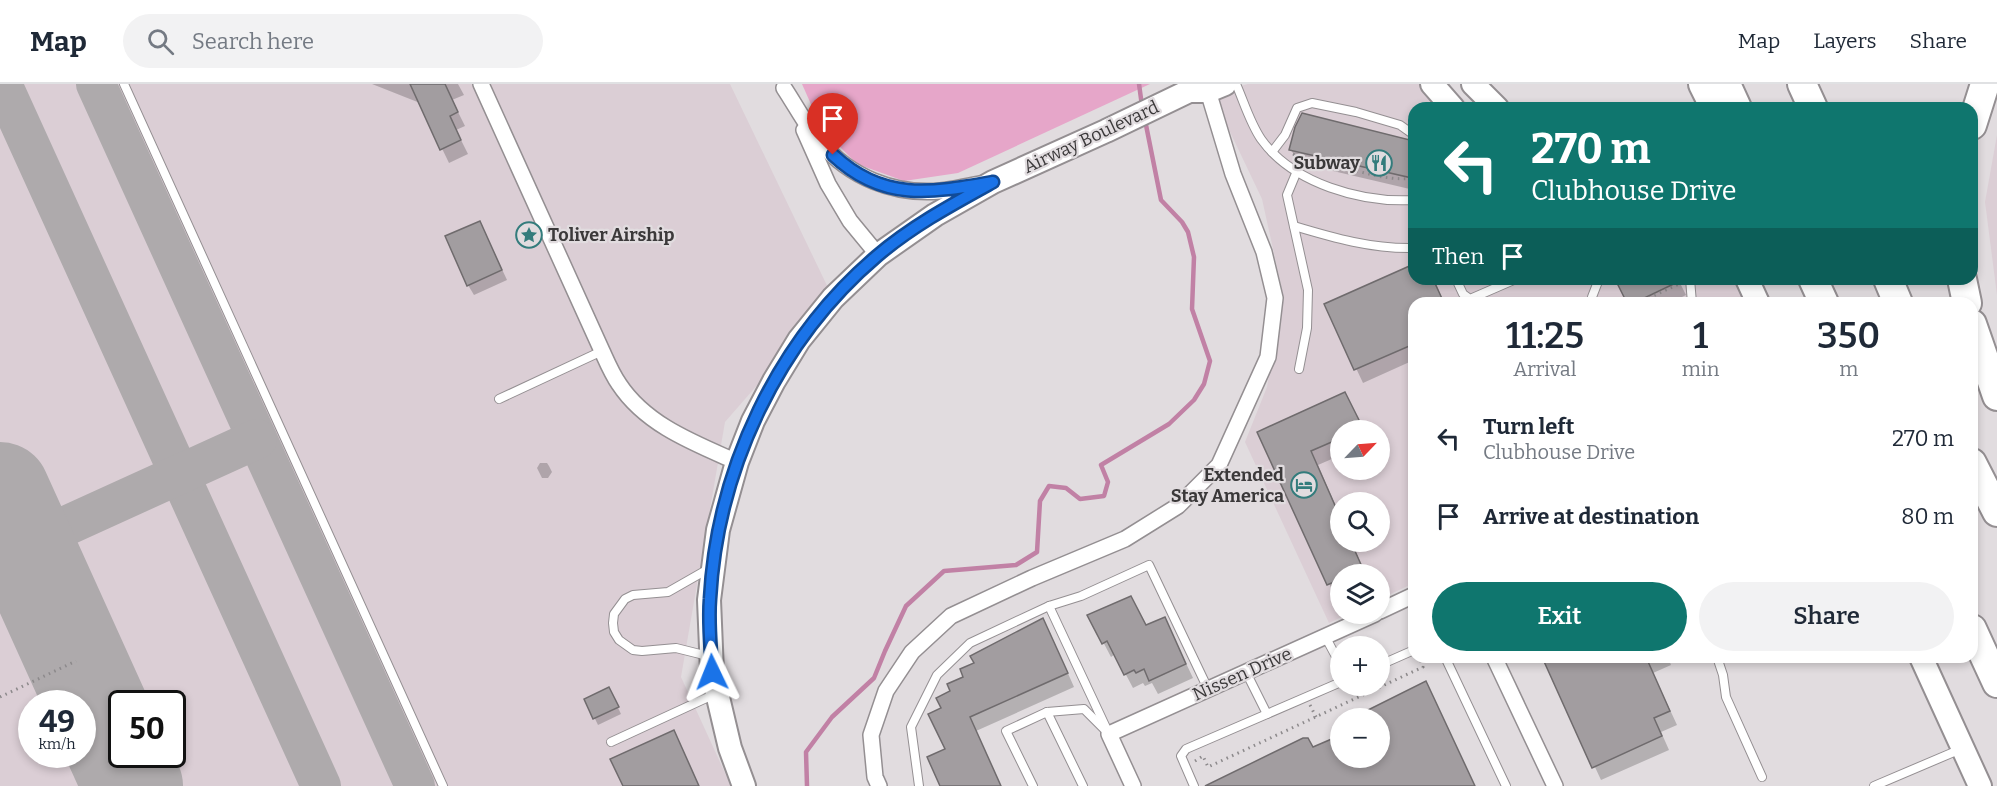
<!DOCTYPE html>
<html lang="en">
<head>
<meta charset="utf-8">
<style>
  :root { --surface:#fff; --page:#f2f2f3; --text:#1f2937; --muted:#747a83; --line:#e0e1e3; --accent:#0f766e }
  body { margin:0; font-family:Bitter,serif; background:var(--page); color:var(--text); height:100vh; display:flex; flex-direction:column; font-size:22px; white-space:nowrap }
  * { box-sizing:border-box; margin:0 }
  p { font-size:20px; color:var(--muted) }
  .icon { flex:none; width:33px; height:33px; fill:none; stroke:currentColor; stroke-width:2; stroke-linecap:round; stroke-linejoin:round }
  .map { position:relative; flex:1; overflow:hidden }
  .panel { position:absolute; left:1408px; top:213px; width:570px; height:366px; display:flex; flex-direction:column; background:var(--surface); border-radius:18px; box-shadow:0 3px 9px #0003 }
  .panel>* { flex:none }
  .banner { position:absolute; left:1408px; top:18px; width:570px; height:183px; border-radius:18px; box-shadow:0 3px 9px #0003; background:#0f766e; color:#fff; overflow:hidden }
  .needle { width:39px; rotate:65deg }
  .tools { position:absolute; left:1330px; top:336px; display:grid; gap:12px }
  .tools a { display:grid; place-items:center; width:60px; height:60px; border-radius:50%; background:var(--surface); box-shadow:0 3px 9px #0003; font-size:30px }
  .speed { position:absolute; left:18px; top:606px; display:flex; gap:12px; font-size:30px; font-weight:700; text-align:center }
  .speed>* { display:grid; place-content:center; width:78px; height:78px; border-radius:50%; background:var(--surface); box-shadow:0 3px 9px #0003; line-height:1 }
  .speed small { font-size:15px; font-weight:400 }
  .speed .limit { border:3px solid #111; border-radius:9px; background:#fff; color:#111 }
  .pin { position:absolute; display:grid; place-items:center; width:51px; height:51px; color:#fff; margin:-62px -26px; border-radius:50% 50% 50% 0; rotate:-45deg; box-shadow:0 0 6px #0007 }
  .pin .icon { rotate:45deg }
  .me { position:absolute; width:66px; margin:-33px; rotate:358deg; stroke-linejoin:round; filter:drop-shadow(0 0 4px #0008) }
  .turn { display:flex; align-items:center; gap:21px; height:126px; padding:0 24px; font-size:27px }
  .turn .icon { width:78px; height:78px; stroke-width:2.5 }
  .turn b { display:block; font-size:42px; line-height:51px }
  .then { display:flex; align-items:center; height:57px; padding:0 24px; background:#0003; gap:12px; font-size:22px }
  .eta { display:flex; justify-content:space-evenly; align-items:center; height:102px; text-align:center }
  .eta b { font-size:36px; font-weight:600; line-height:42px }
  .cta { display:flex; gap:12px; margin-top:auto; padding:12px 24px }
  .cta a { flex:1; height:69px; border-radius:36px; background:var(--accent); color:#fff; font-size:24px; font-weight:600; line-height:69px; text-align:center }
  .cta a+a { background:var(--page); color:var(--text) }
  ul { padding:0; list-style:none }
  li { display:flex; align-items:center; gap:18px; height:78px; padding:0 24px }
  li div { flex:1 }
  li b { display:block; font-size:22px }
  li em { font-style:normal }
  header { display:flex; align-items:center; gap:36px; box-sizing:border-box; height:84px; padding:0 30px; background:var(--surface); border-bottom:2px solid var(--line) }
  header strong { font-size:28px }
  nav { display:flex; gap:33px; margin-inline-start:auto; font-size:21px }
  .search { width:420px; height:54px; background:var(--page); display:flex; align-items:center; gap:15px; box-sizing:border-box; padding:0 21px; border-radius:33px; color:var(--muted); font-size:22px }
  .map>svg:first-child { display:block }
</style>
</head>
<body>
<header>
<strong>Map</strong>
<div class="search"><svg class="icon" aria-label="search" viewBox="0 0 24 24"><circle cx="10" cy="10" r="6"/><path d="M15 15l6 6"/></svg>Search here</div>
<nav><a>Map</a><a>Layers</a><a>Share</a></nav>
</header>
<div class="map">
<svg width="1997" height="702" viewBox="0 0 1997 702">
  <rect width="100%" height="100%" fill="#e1dcdf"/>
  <g fill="#dbced5" fill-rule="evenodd">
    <path d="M0,0H730L833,214L725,338L681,593L731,702H0ZM32,620H82V670H32ZM122,620H172V670H122Z"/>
    <path d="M1248,0H1448L1472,24H1414V195H1737L1749,219H1414V499L1380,515V490H1341V530H1348L1329,539L1245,358L1267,303L1283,210L1262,115L1212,10ZM1341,346H1380V386H1341ZM1341,418H1380V458H1341Z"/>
    <path d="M1997,51V211L1985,118Z"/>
  </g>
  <path fill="#e6a6c9" d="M802,0H1150L958,89L904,97L857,80L822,45Z"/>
  <g fill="#0003">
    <path d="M372,0H458L464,11L452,16L465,42L456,46L468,70L449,79L420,19Z"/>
    <path d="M1303,30L1414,59V106L1299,79L1291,66Z"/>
    <path d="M485,149L507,196L474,211L468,201Z"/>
    <path d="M1414,182V195H1434L1444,219H1414V276L1363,299L1326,220Z"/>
    <path d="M1617,195H1678L1686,211L1670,219H1629Z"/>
    <path d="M1352,323L1364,346H1341V371L1318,381L1341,434V458H1351L1366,490H1341V511L1336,514L1259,349Z"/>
    <path d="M540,379H547L549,382L552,388L548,394H542L537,384Z"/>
    <path d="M1089,531L1146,542L1165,535L1193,594L1158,610L1152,599L1145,602L1143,599L1133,604L1115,570L1111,573Z"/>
    <path d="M1050,549L1074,603L976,647L1001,702H942L947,666L943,625Z"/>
    <path d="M1544,573H1668L1671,581L1653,589L1677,641L1661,648L1669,666L1601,696Z"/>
    <path d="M1425,599L1475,702H1222L1341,652V674H1380V634H1355Z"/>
    <path d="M612,611L621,630L598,641L586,616Z"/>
  </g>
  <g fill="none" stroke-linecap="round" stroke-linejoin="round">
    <g stroke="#c181a5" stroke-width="4.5">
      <path d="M1139,0L1142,22"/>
      <path d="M807,702L806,668L832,633L874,594L885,567L906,522L944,487L1016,481L1037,468L1040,417L1049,402L1066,404L1080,415L1104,412L1108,398L1101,381L1169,340L1194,316L1204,300L1210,277L1192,225L1194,173L1188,148L1182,138L1161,116L1145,36"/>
    </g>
    <g stroke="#aeaaac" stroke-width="40">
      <path d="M2,0L321,702"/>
      <path d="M96,0L415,702"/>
      <path d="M24,461L257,355"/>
    </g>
    <path stroke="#aeaaac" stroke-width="100" d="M0,408L133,702"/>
  </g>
  <g fill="#a29da0" stroke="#6f6b6d" stroke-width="1.5">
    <path d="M410,0H445L458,28L450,32L461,56L440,66Z"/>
    <path d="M1302,29L1414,57V84L1412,94L1289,66L1295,43Z"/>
    <path d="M480,137L502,186L467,202L445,152Z"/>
    <path d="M1414,180V195H1433L1444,219H1414V260L1354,286L1324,220Z"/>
    <path d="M1615,195H1684L1634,219H1627Z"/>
    <path d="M1345,308L1364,346H1341V354L1311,367L1341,435V458H1351L1363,485L1351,490H1341V495L1327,501L1257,348Z"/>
    <path d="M1131,512L1146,541L1165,533L1186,580L1149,597L1144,585L1136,589L1134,586L1124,591L1107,557L1102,560L1087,531Z"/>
    <path d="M1043,534L1068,589L970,633L1001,702H940L927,673L945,665L928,630L941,624L936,614L950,607L947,600L963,593L960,585L974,579L970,572Z"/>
    <path d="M1542,573H1646L1670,627L1654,634L1662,652L1592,684Z"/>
    <path d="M1426,597L1475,702H1205L1303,654H1308L1313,663L1341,651V674H1380V634H1352Z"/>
    <path d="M609,603L619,623L593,635L584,615Z"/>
    <path d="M674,646L699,702H623L610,675Z"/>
  </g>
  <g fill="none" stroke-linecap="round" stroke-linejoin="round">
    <g stroke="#948f92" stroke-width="10">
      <g id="lane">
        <path d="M124,0L443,702"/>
        <path d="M1236,0C1244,18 1250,39 1261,55C1293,100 1362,119 1414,116"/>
        <path d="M1272,68L1285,51L1297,24L1312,19L1356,28L1400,41L1414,51"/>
        <path d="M1297,87L1287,111L1308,206L1307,244L1299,285"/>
        <path d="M1294,142C1334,154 1372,165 1414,164"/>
        <path d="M1456,195L1463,210L1470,215L1516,195"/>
        <path d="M1690,195L1692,219"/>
        <path d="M1592,213L1599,195"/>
        <path d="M499,315L602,267"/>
        <path d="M1049,522L1081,512L1149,481L1208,605"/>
        <path d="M1325,552L1341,582"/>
        <path d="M708,572L676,564L642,567L633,566L619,556L614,548L613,539L614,530L625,515L633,511L668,508L710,484"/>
        <path d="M1445,573L1506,702"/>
        <path d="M1717,573L1723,591L1726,613L1762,693"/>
        <path d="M1380,581L1414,566"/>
        <path d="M1246,588L1267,630"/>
        <path d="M1047,628L1084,625L1106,647"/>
        <path d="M611,658L715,610"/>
        <path d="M919,702L911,643L937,591L970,559L1049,522L1109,650"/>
        <path d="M1033,702L1006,647L1047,628L1083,702"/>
        <path d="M1194,702L1181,672L1186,665L1341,598"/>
        <path d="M1874,702L1961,665"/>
      </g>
    </g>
    <g stroke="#948f92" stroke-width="18">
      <g id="street">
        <path d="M481,0L602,267C607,278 612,290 619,300C646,341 694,359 737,378"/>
        <path d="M784,4C796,22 806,42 820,58C850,93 893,111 940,107C953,106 967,102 981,100"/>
        <path d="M804,46L828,100L850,137L878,171"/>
        <path d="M1380,527L1414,511"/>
        <path d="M1494,573L1555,702"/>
        <path d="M879,702L875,693L871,651L886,607L912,568L951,532L1032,494L1125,455L1178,422L1219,381L1268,273L1275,214L1264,168L1233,90L1208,7"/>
        <path d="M1133,702L1109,650L1375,530"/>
      </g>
    </g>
    <g stroke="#948f92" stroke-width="26">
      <g id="secondary">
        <path d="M1432,0L1453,24"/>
        <path d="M1473,0L1497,24"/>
        <path d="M1747,195L1758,219"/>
        <path d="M1921,573L1980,702"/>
        <path d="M744,702L730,664L712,588L709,516L718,446L737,378L753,337L774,297L799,256L833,214L878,171L935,131L993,98L1106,47L1189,7H1208L1225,0"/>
      </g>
    </g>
    <g stroke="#948f92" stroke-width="32">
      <g id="highway">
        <path d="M1703,0L1715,24"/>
        <path d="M1726,0L1737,24"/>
        <path d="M1802,0L1813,24"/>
        <path d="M1972,41L1985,0"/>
        <path d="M1813,195L1824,219"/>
        <path d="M1888,195L1898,219"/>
        <path d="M1962,195L1967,219"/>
        <path d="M1972,240L1997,312"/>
        <path d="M1972,379L1997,428"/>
        <path d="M1972,545L1997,599"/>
      </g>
    </g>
    <g stroke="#8c898b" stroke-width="3" stroke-dasharray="1.5 4.5" stroke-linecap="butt">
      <path d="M1293,70C1305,76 1309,73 1320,76C1350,84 1383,98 1414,94"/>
      <path d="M1638,219L1681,199"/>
      <path d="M0,613L76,577"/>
      <path d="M1310,621L1316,633"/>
      <path d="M1195,677L1203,672L1208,683L1423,583L1420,575"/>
    </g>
    <use href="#lane" stroke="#fff" stroke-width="8"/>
    <use href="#street" stroke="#fff" stroke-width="15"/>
    <use href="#secondary" stroke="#fff" stroke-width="22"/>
    <use href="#highway" stroke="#fff" stroke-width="28"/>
  </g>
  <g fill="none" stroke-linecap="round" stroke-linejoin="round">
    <g stroke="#114b97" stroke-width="15">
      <path id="route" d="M712,588C711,564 708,539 710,515C717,385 778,256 877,172C912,142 953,120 993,98C931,109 883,118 833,71"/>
    </g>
    <use href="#route" stroke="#1a73e8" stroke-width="10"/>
  </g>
  <defs>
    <g id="restaurant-ring" transform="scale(1.35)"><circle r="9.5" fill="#e1dcdf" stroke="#337c7c" stroke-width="1.5"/><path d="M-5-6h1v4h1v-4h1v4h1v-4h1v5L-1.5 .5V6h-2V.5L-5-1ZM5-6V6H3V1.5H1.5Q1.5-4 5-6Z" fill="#337c7c"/></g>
    <g id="sight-ring" transform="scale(1.35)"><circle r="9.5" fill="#e1dcdf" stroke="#337c7c" stroke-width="1.5"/><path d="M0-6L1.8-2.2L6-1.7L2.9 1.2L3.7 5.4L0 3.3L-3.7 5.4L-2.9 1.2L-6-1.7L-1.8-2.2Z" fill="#337c7c"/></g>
    <g id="hotel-ring" transform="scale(1.35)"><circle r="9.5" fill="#e1dcdf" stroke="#337c7c" stroke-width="1.5"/><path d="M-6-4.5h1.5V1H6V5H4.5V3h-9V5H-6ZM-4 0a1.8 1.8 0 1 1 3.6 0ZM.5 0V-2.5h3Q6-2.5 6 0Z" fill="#337c7c"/></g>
  </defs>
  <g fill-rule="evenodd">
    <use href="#restaurant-ring" x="1379" y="79"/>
    <use href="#sight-ring" x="529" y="151"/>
    <use href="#hotel-ring" x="1304" y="401"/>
  </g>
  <g text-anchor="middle" stroke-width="4.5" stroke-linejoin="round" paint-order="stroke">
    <g font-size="18" fill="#3b393a" stroke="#e1dcdf">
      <text transform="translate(1091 53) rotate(-25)" y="6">Airway Boulevard</text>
      <text transform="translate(1242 590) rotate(-24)" y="6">Nissen Drive</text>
    </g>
    <g font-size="18" font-weight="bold" fill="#3b393a" stroke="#e1dcdf" text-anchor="end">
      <text x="1360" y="85">Subway</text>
      <text x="548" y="157" text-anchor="start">Toliver Airship</text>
      <text x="1284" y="397">Extended<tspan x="1284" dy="21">Stay America</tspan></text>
    </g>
  </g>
</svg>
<div class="tools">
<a><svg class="needle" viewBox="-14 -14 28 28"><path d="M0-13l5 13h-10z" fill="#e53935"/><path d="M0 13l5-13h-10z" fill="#747a83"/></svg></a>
<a><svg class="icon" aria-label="search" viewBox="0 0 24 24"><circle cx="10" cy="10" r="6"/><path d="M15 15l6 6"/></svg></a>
<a><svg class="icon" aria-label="layers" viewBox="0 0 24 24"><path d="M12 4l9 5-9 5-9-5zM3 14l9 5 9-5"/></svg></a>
<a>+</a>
<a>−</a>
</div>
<div class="speed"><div>49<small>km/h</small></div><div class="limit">50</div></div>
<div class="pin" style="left:833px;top:71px;background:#d93025"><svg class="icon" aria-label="arrive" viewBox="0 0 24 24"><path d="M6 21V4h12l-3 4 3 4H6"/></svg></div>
<svg class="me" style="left:712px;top:588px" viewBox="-20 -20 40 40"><path d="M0-17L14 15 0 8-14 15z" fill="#1a73e8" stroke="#fff" stroke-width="4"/></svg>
<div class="banner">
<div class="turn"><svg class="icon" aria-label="left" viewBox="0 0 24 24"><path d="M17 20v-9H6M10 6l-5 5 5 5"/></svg><div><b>270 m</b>Clubhouse Drive</div></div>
<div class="then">Then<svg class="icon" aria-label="arrive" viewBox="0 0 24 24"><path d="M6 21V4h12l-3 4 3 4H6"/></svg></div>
</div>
<section class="panel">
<div class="eta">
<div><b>11:25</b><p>Arrival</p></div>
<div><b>1</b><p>min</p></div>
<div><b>350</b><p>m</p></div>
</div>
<ul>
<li><svg class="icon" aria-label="left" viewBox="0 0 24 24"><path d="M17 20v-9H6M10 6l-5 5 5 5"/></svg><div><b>Turn left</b><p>Clubhouse Drive</p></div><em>270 m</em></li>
<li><svg class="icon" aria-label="arrive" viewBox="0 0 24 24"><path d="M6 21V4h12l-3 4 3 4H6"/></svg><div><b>Arrive at destination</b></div><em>80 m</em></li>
</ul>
<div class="cta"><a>Exit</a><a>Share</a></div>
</section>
</div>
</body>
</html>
